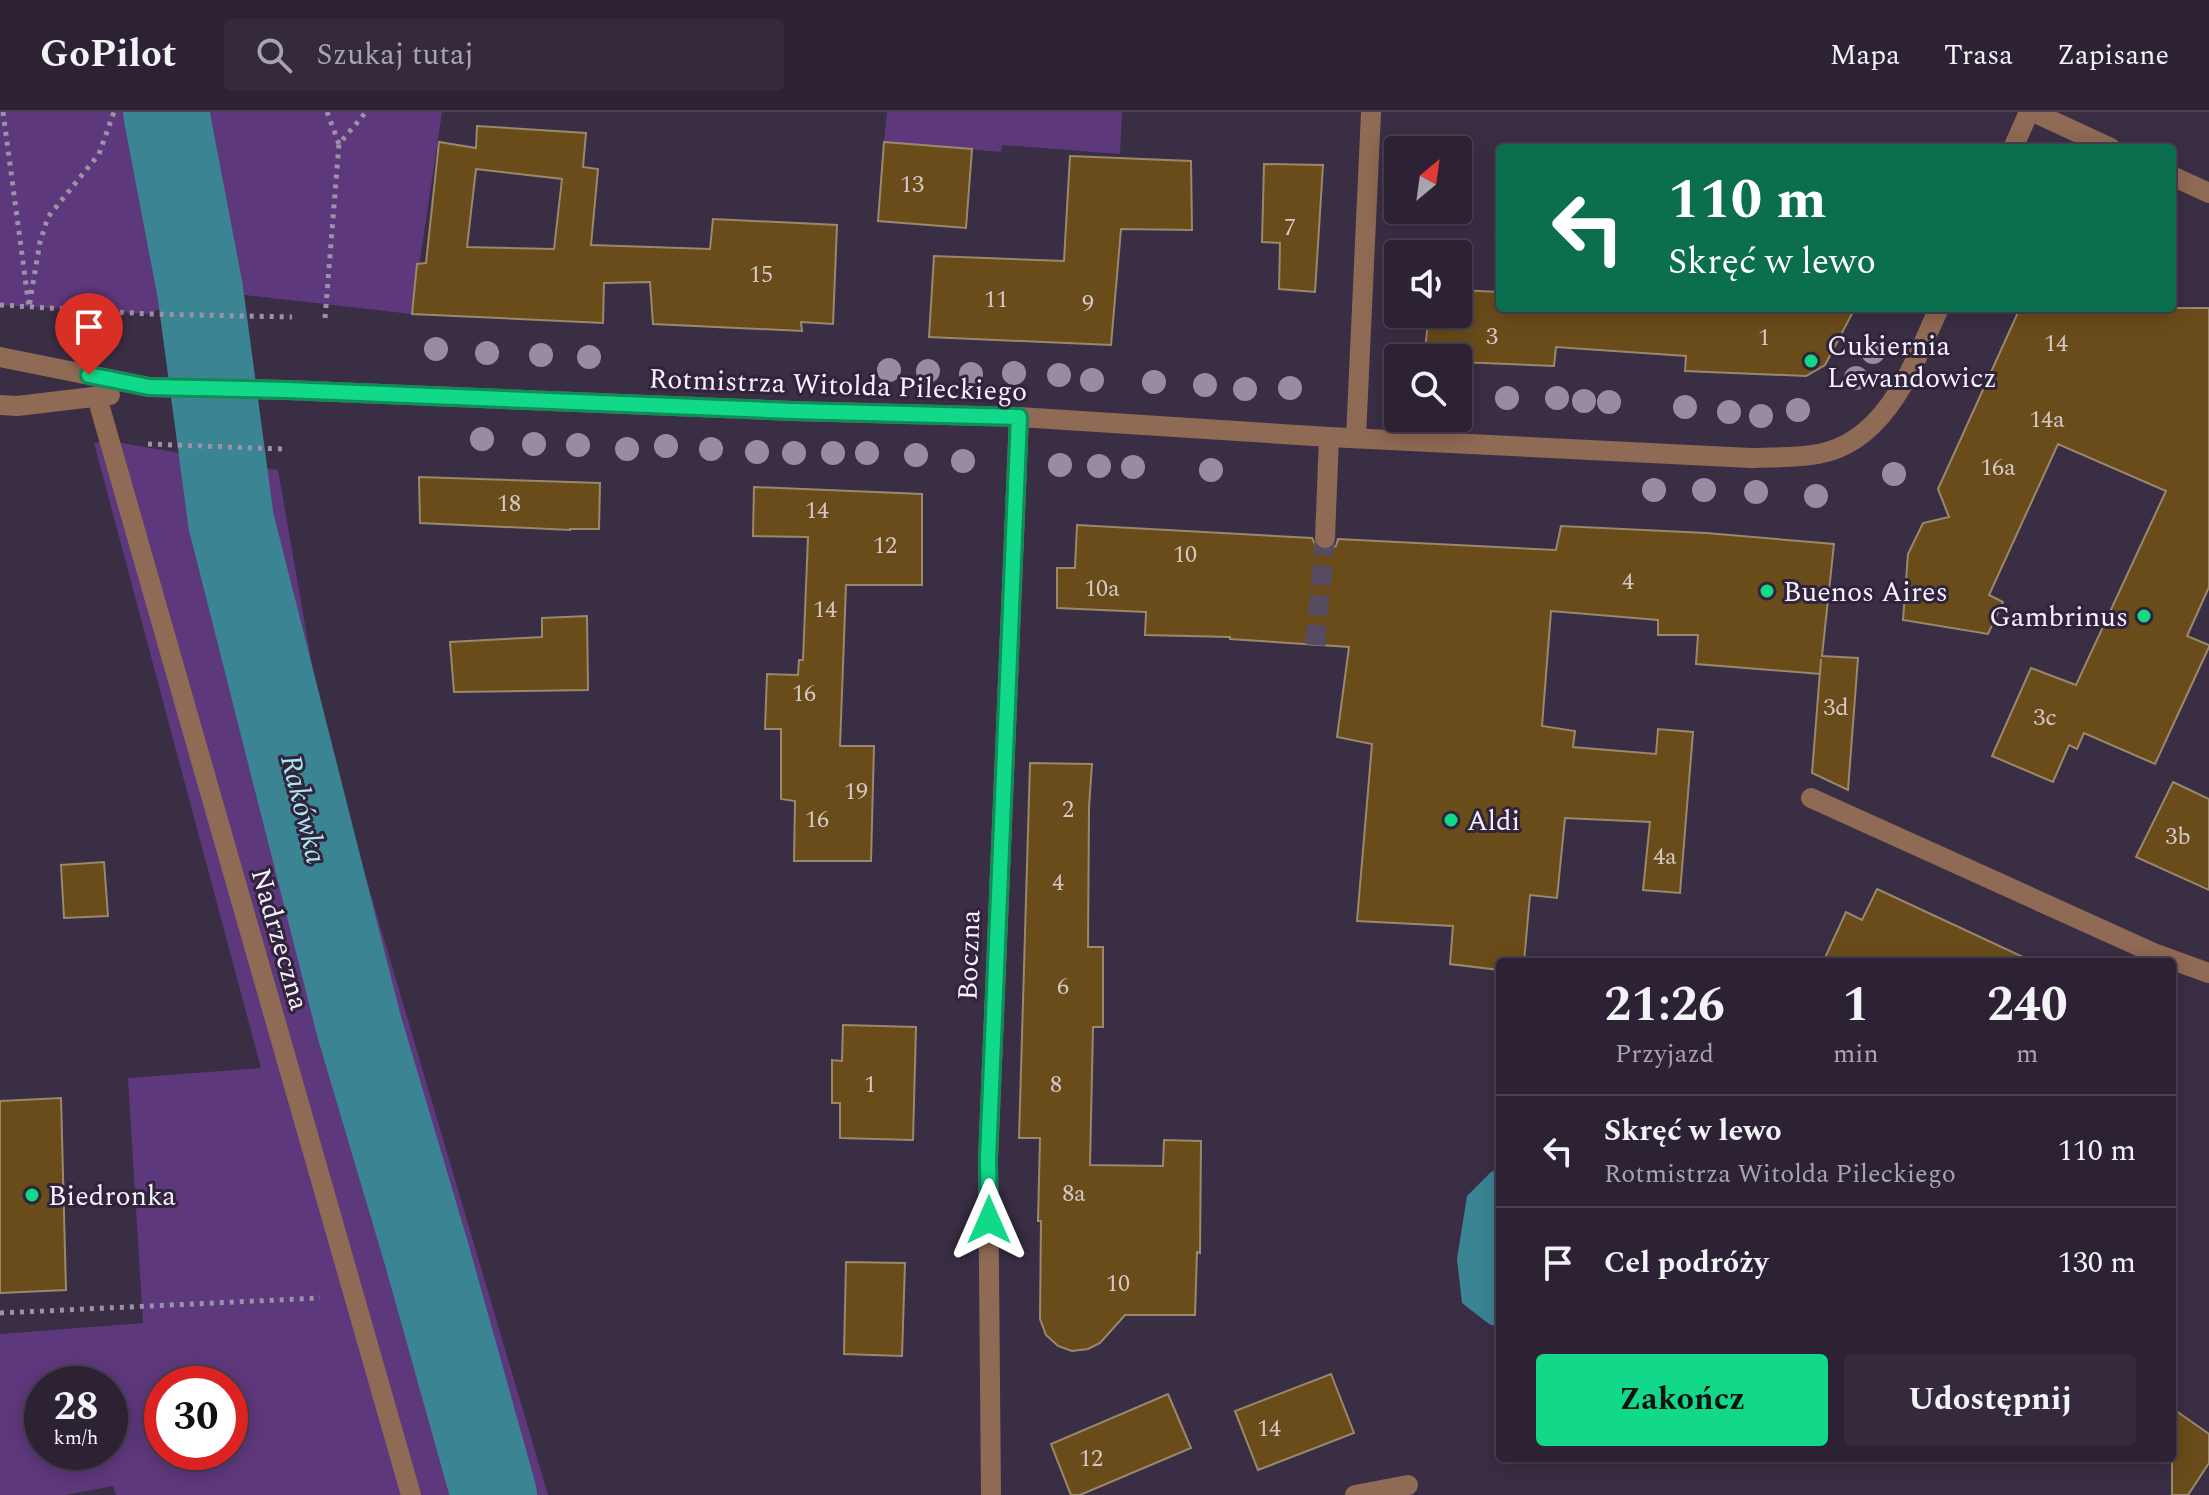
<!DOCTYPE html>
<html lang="pl">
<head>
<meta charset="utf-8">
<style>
  :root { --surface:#2c2234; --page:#342a3c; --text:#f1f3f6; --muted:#a6a4ac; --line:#483f4f; --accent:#12d98a }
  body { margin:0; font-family:Spectral,serif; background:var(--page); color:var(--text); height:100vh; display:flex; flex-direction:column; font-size:30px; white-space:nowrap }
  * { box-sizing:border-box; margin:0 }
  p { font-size:26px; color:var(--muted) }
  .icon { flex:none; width:44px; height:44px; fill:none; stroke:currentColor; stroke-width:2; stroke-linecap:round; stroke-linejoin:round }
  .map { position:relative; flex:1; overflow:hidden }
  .side { position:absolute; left:1496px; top:846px; width:680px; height:504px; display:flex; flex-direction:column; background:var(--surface); border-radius:8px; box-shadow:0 4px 20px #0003,0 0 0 2px var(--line) }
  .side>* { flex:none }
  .guide { position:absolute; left:1496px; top:32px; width:680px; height:168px; border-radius:8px; box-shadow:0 4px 20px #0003,0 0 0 2px var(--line); background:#0b6e4f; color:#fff; overflow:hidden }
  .needle { width:52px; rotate:29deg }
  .tools { position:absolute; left:1384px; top:24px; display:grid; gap:16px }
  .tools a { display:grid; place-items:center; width:88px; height:88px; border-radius:8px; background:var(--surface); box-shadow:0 4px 20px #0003,0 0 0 2px var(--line); font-size:40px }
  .speed { position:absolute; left:24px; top:1254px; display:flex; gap:16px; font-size:40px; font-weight:700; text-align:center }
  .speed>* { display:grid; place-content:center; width:104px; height:104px; border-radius:50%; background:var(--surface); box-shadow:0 4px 20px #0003,0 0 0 2px var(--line); line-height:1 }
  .speed small { font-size:20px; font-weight:400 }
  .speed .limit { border:12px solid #d22; background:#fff; color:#111 }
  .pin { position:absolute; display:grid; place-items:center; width:68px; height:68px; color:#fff; margin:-82px -34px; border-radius:50% 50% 50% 0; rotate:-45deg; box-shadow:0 0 8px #0007 }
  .pin .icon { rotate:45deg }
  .me { position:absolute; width:88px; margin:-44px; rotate:0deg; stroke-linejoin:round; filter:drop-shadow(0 0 6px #0008) }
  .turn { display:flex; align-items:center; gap:28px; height:168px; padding:0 40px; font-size:36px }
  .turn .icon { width:104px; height:104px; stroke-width:2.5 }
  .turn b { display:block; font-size:56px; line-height:68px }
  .eta { display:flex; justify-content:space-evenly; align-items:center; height:136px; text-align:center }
  .eta b { font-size:48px; font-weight:700; line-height:56px }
  .cta { display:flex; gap:16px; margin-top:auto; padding:16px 40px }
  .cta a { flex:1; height:92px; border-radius:8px; background:var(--accent); color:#111; font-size:32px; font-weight:700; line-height:92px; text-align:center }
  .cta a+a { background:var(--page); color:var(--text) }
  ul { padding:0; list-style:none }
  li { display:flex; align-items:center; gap:24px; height:112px; padding:0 40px; border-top:2px solid var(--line) }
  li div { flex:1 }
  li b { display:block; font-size:30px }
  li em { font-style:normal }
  header { display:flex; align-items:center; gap:48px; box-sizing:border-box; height:112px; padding:0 40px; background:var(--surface); border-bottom:2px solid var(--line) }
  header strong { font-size:38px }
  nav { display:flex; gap:44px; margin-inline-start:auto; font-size:28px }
  .search { width:560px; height:72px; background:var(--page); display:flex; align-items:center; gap:20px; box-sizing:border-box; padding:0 28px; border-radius:8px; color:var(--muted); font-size:30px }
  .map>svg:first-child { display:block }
</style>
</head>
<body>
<header>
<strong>GoPilot</strong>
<div class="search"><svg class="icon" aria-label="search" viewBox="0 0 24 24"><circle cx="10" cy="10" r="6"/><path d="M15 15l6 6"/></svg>Szukaj tutaj</div>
<nav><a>Mapa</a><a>Trasa</a><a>Zapisane</a></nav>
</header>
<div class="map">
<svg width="2209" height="1383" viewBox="0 0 2209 1383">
  <rect width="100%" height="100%" fill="#3a2e45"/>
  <g fill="#5e387c" fill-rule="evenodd">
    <path d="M0,0H442L412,202L200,178L149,202L0,193Z"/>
    <path d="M887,0H1122L1120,42L1002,33L1001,40L884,30Z"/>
    <path d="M110,329L278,358L325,627L548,1383H116L113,1374L65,1383H0V1222L143,1211L128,966L261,956L94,331ZM42,1272H110V1340H42ZM162,1272H230V1340H162Z"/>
  </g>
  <path fill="#3b8494" d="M1500,1056V1216L1489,1212L1462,1191L1457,1147L1467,1084L1491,1060Z"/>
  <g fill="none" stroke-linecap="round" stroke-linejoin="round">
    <path stroke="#3b8494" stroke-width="86" d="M166,0L200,178L231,409L359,914L426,1140L494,1383"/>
  </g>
  <g fill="#6a4c1b" stroke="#9a886d" stroke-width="2" fill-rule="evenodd">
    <path d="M477,14L586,21L583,55L598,57L591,133L710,137L713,107L837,113L833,212L801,210L802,219L653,212L650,170L604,171L603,211L412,202L417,152L426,151L439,30L476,36ZM476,57L562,67L554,137L467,135Z"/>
    <path d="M884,30L972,37L966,116L878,109Z"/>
    <path d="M1070,44L1191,49L1192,118L1121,117L1111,233L929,225L934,144L1064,149Z"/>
    <path d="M1264,52L1323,53L1315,180L1279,177L1280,131L1262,130Z"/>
    <path d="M1458,178L1500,180V196H1855L1825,253L1806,264L1685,259L1686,244L1556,235L1554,254L1458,250V246H1424L1429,202H1458Z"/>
    <path d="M2020,196H2209V475L2187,524L2209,533V535L2155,652L2084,621L2077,637L2069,633L2053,670L1992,644L2031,556L2076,573L2166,379L2058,332L1989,483L2003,490L1988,522L1903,508L1908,442L1923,411L1949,405L1938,377Z"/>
    <path d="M419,365L600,371L599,417H570V418L420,411Z"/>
    <path d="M754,375L922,382V473H846L840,634H874L871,749H794L795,689L781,687V617H765L767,562L798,563L799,548H803L808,425L753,424Z"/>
    <path d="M1077,413L1312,426L1317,436L1325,439L1336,434L1338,427L1556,438L1561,414L1706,421L1834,432L1822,544L1858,546L1848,678L1812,661L1821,547L1820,562L1696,552L1698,523H1658V508L1551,499L1542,614L1575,619L1573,635L1656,642L1658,617L1693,620L1680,781L1643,778L1650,710L1565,706L1557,786L1530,783L1524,850H1500V858L1450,852L1453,814L1357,809L1372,632L1337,625L1349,535L1230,527V525L1145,523L1146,500L1057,496V456H1075Z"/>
    <path d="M587,504L588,578L454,580L450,530L542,525V506Z"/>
    <path d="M1030,651L1092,652L1089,695L1088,835H1103V915H1093L1090,1053L1163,1054L1164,1028L1201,1029L1200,1141L1197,1140L1195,1203H1125L1100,1231L1088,1237L1072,1239L1058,1234L1046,1223L1040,1207L1041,1109H1038L1040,1026H1019Z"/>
    <path d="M2173,670L2209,687V778L2136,745Z"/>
    <path d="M104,750L108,804L64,806L61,753Z"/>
    <path d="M1877,777L2034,850H1823L1846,800L1862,808Z"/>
    <path d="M843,913L916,915L913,1028L840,1026V991H832V948L842,949Z"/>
    <path d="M61,986L66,1178L0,1181V989Z"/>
    <path d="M846,1150L905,1151L902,1244L844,1242Z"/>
    <path d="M1331,1262L1354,1321L1258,1358L1235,1299Z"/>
    <path d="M1168,1282L1191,1336L1080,1383H1071L1051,1332Z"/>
    <path d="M2172,1296L2209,1322V1351L2188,1383H2172Z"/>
  </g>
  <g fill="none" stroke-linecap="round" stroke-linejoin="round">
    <path stroke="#564b61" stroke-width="20" stroke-dasharray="20 10" stroke-linecap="butt" d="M1315,533L1325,426"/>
    <g stroke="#9b92a5" stroke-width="5" stroke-dasharray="4 6" stroke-linecap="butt">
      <path d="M3,0L29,195L40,130L48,105L99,42L114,0"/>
      <path d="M327,0L339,32"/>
      <path d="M0,193L149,202L292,205"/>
      <path d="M325,206L339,32L366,0"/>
      <path d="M148,332L282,337"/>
      <path d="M0,1201L320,1186"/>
    </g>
    <g stroke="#8f6a54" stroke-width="20">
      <path d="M2033,0L2111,36"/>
      <path d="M2013,36L2029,0"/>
      <path d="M2172,64L2209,81"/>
      <path d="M0,245L149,275L287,278L793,299L1019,305L1329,325L1751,346C1773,345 1796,346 1818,342C1887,330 1914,251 1939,196"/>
      <path d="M97,285L411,1383"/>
      <path d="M0,293L17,294L110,283"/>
      <path d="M1356,326L1371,0"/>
      <path d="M1325,426L1329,325"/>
      <path d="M1811,686L2156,842L2209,861"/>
      <path d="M991,1383L988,1047L1019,305"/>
      <path d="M1355,1383L1408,1373"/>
    </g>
  </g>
  <g fill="#988ca2">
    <circle cx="436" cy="237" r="12"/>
    <circle cx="1873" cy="240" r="12"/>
    <circle cx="487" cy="241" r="12"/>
    <circle cx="541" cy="243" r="12"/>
    <circle cx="589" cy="245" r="12"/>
    <circle cx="889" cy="258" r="12"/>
    <circle cx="928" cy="259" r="12"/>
    <circle cx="1014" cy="261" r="12"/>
    <circle cx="971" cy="262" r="12"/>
    <circle cx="1059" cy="263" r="12"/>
    <circle cx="1856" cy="266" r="12"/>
    <circle cx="1092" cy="268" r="12"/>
    <circle cx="1154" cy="270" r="12"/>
    <circle cx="1205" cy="273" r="12"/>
    <circle cx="1290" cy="276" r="12"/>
    <circle cx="1245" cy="277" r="12"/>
    <circle cx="1507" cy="286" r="12"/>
    <circle cx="1557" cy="286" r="12"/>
    <circle cx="1584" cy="289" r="12"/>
    <circle cx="1609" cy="290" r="12"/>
    <circle cx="1685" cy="295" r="12"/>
    <circle cx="1798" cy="298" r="12"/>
    <circle cx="1729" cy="300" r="12"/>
    <circle cx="1761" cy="304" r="12"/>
    <circle cx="482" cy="327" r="12"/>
    <circle cx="534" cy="332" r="12"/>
    <circle cx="578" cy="333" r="12"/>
    <circle cx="666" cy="334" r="12"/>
    <circle cx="627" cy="337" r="12"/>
    <circle cx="711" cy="337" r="12"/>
    <circle cx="757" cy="340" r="12"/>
    <circle cx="794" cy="341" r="12"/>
    <circle cx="833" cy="341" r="12"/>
    <circle cx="867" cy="341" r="12"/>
    <circle cx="916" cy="343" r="12"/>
    <circle cx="963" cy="349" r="12"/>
    <circle cx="1060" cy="353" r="12"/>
    <circle cx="1099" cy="354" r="12"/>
    <circle cx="1133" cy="355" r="12"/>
    <circle cx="1211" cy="358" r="12"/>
    <circle cx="1894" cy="362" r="12"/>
    <circle cx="1654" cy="378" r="12"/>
    <circle cx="1704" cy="378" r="12"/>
    <circle cx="1756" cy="380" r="12"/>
    <circle cx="1816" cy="384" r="12"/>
  </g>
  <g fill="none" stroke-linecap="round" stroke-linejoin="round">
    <g stroke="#0c8d5a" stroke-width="20">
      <path id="route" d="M89,263L149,275L287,278L793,299L1019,305L988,1047L989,1108"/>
    </g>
    <use href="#route" stroke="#12d98a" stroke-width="14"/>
  </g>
  <g fill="#12d98a" stroke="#30243b" stroke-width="3">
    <circle cx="1811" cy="249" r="8"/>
    <circle cx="1767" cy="479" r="8"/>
    <circle cx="2144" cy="504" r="8"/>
    <circle cx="1451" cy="708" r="8"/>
    <circle cx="32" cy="1083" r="8"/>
  </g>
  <g text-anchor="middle" stroke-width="6" stroke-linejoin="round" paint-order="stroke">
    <g font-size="24" fill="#d4c7c6">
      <text x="912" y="80">13</text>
      <text x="1290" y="123">7</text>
      <text x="761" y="170">15</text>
      <text x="996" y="195">11</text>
      <text x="1088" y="199">9</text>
      <text x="1492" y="232">3</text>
      <text x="1764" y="233">1</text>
      <text x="2056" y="239">14</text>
      <text x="2047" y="315">14a</text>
      <text x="1998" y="363">16a</text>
      <text x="509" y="399">18</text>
      <text x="817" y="406">14</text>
      <text x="885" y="441">12</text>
      <text x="1185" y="450">10</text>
      <text x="1628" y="477">4</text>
      <text x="1102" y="484">10a</text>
      <text x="825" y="505">14</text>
      <text x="804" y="589">16</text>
      <text x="1836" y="603">3d</text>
      <text x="2045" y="613">3c</text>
      <text x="856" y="687">19</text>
      <text x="1068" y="705">2</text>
      <text x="817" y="715">16</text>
      <text x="2178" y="732">3b</text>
      <text x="1665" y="752">4a</text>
      <text x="1058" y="778">4</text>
      <text x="1063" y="882">6</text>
      <text x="870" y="980">1</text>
      <text x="1056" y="980">8</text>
      <text x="1074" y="1089">8a</text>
      <text x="1118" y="1179">10</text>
      <text x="1269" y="1324">14</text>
      <text x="1091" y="1354">12</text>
    </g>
    <g font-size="28" fill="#f7f0ff" stroke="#30243b" text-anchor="start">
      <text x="1827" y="243">Cukiernia<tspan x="1827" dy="32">Lewandowicz</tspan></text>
      <text x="1783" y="489">Buenos Aires</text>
      <text x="2128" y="514" text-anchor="end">Gambrinus</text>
      <text x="1467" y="718">Aldi</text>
      <text x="48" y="1093">Biedronka</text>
    </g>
    <g font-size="28" fill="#f7f0ff" stroke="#30243b">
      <text transform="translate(838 272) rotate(2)" y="10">Rotmistrza Witolda Pileckiego</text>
      <text transform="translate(281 827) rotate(74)" y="10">Nadrzeczna</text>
      <text transform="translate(968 843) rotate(-88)" y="10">Boczna</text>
    </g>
    <g font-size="30" font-style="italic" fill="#aae5f4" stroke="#30243b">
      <text transform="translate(304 697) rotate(76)" y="10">Rakówka</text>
    </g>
  </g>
</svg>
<div class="tools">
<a><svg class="needle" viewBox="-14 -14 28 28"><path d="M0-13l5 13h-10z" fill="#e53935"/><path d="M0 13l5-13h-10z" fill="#a6a4ac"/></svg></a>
<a><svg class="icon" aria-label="sound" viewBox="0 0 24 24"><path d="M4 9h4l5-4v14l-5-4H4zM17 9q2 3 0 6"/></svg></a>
<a><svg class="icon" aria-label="search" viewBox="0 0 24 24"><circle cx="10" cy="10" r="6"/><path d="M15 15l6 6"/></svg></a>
</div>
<div class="speed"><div>28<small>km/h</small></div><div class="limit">30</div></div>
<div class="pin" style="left:89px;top:263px;background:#d93025"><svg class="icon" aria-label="arrive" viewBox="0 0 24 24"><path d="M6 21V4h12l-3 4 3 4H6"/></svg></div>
<svg class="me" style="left:989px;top:1108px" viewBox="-20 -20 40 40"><path d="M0-17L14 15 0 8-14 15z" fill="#12d98a" stroke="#fff" stroke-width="4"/></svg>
<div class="guide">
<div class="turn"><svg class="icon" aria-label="left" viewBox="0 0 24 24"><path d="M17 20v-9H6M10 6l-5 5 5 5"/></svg><div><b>110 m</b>Skręć w lewo</div></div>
</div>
<section class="side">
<div class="eta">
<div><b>21:26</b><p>Przyjazd</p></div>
<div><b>1</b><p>min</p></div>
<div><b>240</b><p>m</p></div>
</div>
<ul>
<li><svg class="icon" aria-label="left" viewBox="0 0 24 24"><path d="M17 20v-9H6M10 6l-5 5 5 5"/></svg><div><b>Skręć w lewo</b><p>Rotmistrza Witolda Pileckiego</p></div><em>110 m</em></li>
<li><svg class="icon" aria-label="arrive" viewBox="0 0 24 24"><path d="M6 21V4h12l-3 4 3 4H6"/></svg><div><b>Cel podróży</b></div><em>130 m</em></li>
</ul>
<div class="cta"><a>Zakończ</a><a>Udostępnij</a></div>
</section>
</div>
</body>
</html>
